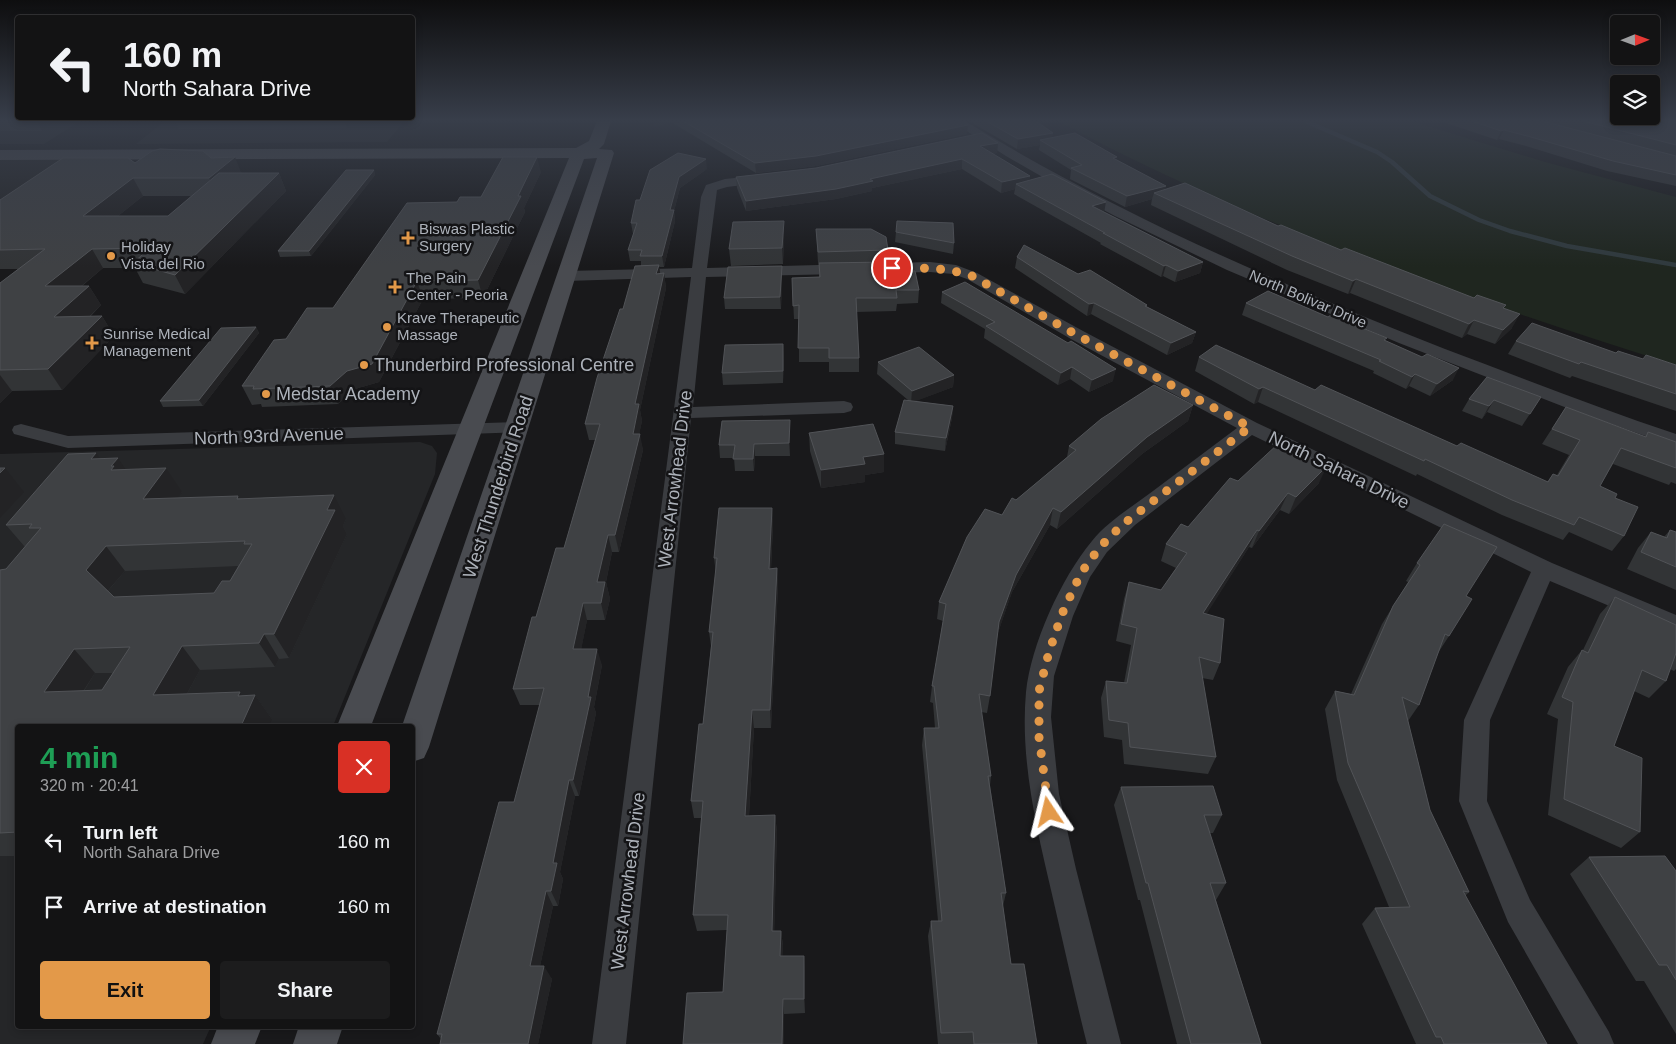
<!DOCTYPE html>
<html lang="en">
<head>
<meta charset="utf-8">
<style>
  :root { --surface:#131314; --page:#1c1c1d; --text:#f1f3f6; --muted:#9d9ea0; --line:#323234; --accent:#e39949 }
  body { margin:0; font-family:Arial,sans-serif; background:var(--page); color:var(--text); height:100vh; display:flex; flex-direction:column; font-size:19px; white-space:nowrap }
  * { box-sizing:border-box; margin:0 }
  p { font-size:16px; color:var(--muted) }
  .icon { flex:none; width:28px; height:28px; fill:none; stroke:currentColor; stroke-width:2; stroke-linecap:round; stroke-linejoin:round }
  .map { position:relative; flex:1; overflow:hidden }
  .side { position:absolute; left:15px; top:724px; width:400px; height:305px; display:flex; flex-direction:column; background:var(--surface); border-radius:5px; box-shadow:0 2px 8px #0003,0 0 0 1px var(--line) }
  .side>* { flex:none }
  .hud { position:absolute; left:15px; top:15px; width:400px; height:105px; border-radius:5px; box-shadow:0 2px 8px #0003,0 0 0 1px var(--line); background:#131314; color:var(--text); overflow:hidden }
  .needle { width:32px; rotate:89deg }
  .tools { position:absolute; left:1610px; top:15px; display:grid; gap:10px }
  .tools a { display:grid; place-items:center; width:50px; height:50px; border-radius:5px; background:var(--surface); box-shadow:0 2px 8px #0003,0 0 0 1px var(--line); font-size:25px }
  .pin { position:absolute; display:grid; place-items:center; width:42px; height:42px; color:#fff; margin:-21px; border:2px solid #fff; border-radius:50%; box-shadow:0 1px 5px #0007 }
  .me { position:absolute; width:55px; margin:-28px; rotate:350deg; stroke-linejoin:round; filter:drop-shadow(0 0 4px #0008) }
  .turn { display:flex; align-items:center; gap:18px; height:105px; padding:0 25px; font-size:22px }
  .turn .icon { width:65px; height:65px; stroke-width:2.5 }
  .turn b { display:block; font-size:35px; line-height:42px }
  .round { display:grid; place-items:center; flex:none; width:52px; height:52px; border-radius:5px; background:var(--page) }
  .headline { display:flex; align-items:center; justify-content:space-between; height:85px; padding:0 25px }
  h1 { font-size:30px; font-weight:600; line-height:38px; color:#1e9e55 }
  .action { display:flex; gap:10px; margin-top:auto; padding:10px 25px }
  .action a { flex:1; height:58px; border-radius:5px; background:var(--accent); color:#111; font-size:20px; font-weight:600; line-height:58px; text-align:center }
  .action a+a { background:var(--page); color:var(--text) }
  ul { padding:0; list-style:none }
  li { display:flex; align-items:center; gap:15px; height:65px; padding:0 25px }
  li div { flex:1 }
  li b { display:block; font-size:19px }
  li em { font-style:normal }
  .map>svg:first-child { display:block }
</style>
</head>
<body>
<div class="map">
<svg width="1676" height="1044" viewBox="0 0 1676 1044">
  <rect width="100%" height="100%" fill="#19191b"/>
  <g fill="#252628">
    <path d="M0,121H80L44,144H0Z"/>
    <path d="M165,121H404L387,142L136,144Z"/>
    <path d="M0,158H78L0,212Z"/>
    <path d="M420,442L432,446L437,453L435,474L333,726H18V1026H211L203,1044H0V454Z"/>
  </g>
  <path fill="#1f261f" d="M1058,121H1411L1545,162L1676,197V365C1465,298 1253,226 1058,121Z"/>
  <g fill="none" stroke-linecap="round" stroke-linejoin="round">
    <path stroke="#303a3e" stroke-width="4.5" d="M1305,121L1377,152L1392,162L1430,196L1479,220L1510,231L1567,246L1676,265"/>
    <g fill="#3a3c40" fill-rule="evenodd">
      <path d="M951,121H965C1117,214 1279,284 1445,349C1522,378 1598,408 1676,434V447L1567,408L1399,343L1227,270L1115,216L1060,187L1006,156Z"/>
      <path d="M764,175L769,176L770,179L769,182L727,187L717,190L707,268L930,262L956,265L977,273L1083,331L1257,423L1552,563L1676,615V634L1550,581L1490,720L1487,801L1530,900L1609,1032L1614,1044H1578L1508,922L1459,801L1464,720L1531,572L1252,435L1135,525L1107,552L1090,577L1073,616L1054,676L1051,717L1059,794L1076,869L1121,1044H1087C1074,993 1063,941 1051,890C1036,826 1020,758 1026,692C1031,645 1061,578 1092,541C1108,521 1132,507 1153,491C1181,470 1209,449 1237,428L1071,339L967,279L953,274L930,272L706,277L693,407L844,401L851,403L853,407L851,411L844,413L691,418L626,1044H592L691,277L567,281L562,279L559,276L562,273L567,271L692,268L701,197L706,185L725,179Z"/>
      <path d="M518,422L525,424L527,428L525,432L68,448L14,434L12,430L14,426L21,424L68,436Z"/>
    </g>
    <g fill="#494b50" fill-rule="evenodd">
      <path d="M597,121H611L604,144L599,149L612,150L614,153L429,747L424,758L412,762V726H402L597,158L584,159L371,726H337L569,158L0,160V150L576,148L589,141Z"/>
      <path d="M218,1026H262L255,1044H211Z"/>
      <path d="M299,1026H343L337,1044H293Z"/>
    </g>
  </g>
  <g fill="#323436" fill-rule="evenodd">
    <path d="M0,121H57L42,131H0Z"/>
    <path d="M175,121H402V122L352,123L347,128L179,129Z"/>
    <path d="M653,121H963L967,134L816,166L756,173L671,122L654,127Z"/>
    <path d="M969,121H1036L1053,133L1052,137L1117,160L1165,189L1278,226L1341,250L1504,309L1512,328L1495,344L1467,334L1462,338L1350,293L1348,294L1287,270L1151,205L1152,199L1125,207L1070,179L1071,170L1039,150L1040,145L1017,149Z"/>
    <path d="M1440,121H1676V186L1607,171L1526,146L1499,139L1497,140Z"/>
    <path d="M998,143L997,153L992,154L1030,176L1029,180L1104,212L1203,262L1200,273L1175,282L1163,276L1161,277L1100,244L1101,243L1014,194L1015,189L1001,193L962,169L872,188V191L836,199L746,211L737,188L736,177L816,168Z"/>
    <path d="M211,158L242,173H279L286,191L185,294L143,283L135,268H103L82,286H89L101,305L90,317L102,316L114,336L62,390L12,391L0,403V283L18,269H0V200L135,163ZM143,196H191L168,216H118Z"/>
    <path d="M707,169L680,188L674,211L675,221L664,267H659L660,273H664L666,288L640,410L642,421L639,434L643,450L619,552H612L606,582L610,599L605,620H587L581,649L602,665L594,707L596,713L579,796H575L560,872L563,879L558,906H553L540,966L552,979L538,1044H440L441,1039L437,1034L514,802L540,705H520L513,689L536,617L564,548L595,440H589L585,424L623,309L641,266V261H630L628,250L634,233L633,234L631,223L640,200Z"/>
    <path d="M374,170L375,175L311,256L280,257L278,251Z"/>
    <path d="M541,172L524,208L525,212L483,298L423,299L379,382L355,389L338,404L262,407L261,404L252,405L242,386L286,339L333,308L481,197Z"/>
    <path d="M816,229L888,250L887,261L891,271L919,290L918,303L897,304L896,311L856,312L859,358V372H829V362H799V319H794L792,278L819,277V263H818Z"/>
    <path d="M896,232L954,243L953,254L895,242Z"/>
    <path d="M784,237L783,264L731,266L729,249Z"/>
    <path d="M1017,257L1078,274L1147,305V307L1196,332L1192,343L1167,355L1091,314L1087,316L1015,268Z"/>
    <path d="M782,266V277L781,309H725L724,298Z"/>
    <path d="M942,292L1113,381L1089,392L1070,379L1058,385L984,338L985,329L941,303Z"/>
    <path d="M1246,303L1328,317L1386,341L1453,380L1430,396L1409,386L1406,389L1373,373L1374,371L1242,315Z"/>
    <path d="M256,327L259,333L203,406L163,407L160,401Z"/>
    <path d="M1516,341L1616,353L1643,359L1676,365V411L1572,376L1570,378L1508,354Z"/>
    <path d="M784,356L783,383L723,385L722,373Z"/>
    <path d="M1199,357L1315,390L1547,482L1553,474L1557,475L1569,455L1542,444L1566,407L1645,437L1648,432L1676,442V484L1671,482L1669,485L1613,464L1600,486L1615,498L1624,536L1612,551L1569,532L1563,540L1502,515L1417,474L1416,476L1258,402L1254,404L1195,371Z"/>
    <path d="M878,362L954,375L953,387L915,401L953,406L952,418L945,451L895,444V432L908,400L877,374Z"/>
    <path d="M1487,377L1533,409L1522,426L1487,412L1482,419L1462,411L1469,399Z"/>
    <path d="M1193,405L1188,421L1142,454L1057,529L1050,525L1012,592L997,635L990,696L987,713L981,712L991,776L990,785L1006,893L1003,906L1011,964L1037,1044H938L928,936L931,921H938L922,745L924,728H935L933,703L930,702L932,686L943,621L937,619L939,602L1002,515L1016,500L1067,457L1069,446Z"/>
    <path d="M790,432V456H755L754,471H735L734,458H720L719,445Z"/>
    <path d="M809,433L884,454V472L865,475V482L821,488L810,451Z"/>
    <path d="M100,459L182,492L177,498H240L346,519L343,526L347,534L289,658L279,659L275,667L200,670L187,694L240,692L243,696L255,695L272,719L18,726V856H0V570L6,569L25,547L6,525ZM238,566L230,581L214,593L114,597L108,591L125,571ZM95,673H113L102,690L84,691Z"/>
    <path d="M1238,481L1319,483L1289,514L1280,510L1252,548L1249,547L1206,614L1220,663L1213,680L1202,678L1216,757L1208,774L1124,764L1122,740L1104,737L1101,698L1106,681L1124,683L1131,645L1116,641L1124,599L1129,582L1161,590L1176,568L1161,561L1166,544L1188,527Z"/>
    <path d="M772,508L773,525L771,569L777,568L778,586L771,728H754L749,816L775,815L777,832L774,931H781L783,946L782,956L805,971V1013L784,1014V1044H683L723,992L727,930L697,931L693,915L701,818H694L691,801L703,724L711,646L709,632L716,574L714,558Z"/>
    <path d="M1444,524L1466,596L1449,636L1438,653L1419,705L1408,721L1430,810L1469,892L1465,896L1547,1044H1416L1362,924L1375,908L1389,907L1337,780L1325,709L1335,691L1351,694L1382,624L1408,582L1406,581L1417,563Z"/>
    <path d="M1670,530L1676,532V590L1627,569L1638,548L1651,532L1664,537Z"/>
    <path d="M1615,597L1676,625V669L1674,671L1670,669L1666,681L1649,698L1634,691L1614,746L1640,832L1621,848L1548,815L1558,719L1547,714L1568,667L1582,650H1583L1600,614Z"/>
    <path d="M1121,787L1222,815L1213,833H1209L1226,883L1216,900L1261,1044H1177L1140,900H1138L1114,805Z"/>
    <path d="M1589,857L1676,871V1034L1644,981H1636L1570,874Z"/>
  </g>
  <g fill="#232325">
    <path d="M37,121H57L42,131Z"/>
    <path d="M345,121H351L352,123L347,128Z"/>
    <path d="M653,121H670L671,122L654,127Z"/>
    <path d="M968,125L967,134L816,166L756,173L755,163Z"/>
    <path d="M1504,130L1499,139L1497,140L1501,131Z"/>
    <path d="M1053,133L1051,143L1040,140V145L1017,149L1018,139Z"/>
    <path d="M998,143L997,153L979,156L980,146Z"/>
    <path d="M235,157L242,175L218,196L209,178Z"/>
    <path d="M537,157L541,172L524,208L525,212L483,298L478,280Z"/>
    <path d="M706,159L707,169L680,188L674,211L675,221L664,267L662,256L670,210L679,177Z"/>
    <path d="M962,159V169L872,188V191L836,199L746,211V201L870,179Z"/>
    <path d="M374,170L375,175L311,256L309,251Z"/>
    <path d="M279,173L286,191L185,294L175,275Z"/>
    <path d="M1030,176L1028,186L1016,184L1015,189L1001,193L1002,182Z"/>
    <path d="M133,178L143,196L94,235L83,216Z"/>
    <path d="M1166,186L1164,196L1154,193L1152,199L1125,207L1127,196Z"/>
    <path d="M1106,202L1104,213L1092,206Z"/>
    <path d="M784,221V237L783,264L782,248Z"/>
    <path d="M92,249L103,268L57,306L45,286Z"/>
    <path d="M1203,262L1200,273L1175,282L1178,271Z"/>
    <path d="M659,265L661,280L656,274Z"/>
    <path d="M1166,265L1163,276L1161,277L1164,266Z"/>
    <path d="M782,266V277L781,309L780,297Z"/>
    <path d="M664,273L666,288L640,410L642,421L636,450L633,434L635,404Z"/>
    <path d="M1356,279L1350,293L1348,294L1353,281Z"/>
    <path d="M417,281L423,299L379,382L355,389L338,404L330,386Z"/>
    <path d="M89,286L101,305L67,338L54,317Z"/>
    <path d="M1094,303L1091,314L1087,316L1089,304Z"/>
    <path d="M1520,314L1512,328L1495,344L1503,330Z"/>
    <path d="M102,316L114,336L62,390L48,369Z"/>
    <path d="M1474,320L1467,334L1462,338L1469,324Z"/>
    <path d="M256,327L259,333L203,406L199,400Z"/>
    <path d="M1196,332L1192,343L1167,355L1171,343Z"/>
    <path d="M783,344L784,356L783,383Z"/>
    <path d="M1072,367L1070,379L1058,385L1061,373Z"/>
    <path d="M1459,368L1453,380L1430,396L1437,384Z"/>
    <path d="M1116,369L1113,381L1089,392L1092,380Z"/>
    <path d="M1415,374L1409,386L1406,389L1412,377Z"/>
    <path d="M0,375L12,391L0,403Z"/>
    <path d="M954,375L953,387L911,403L912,391Z"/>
    <path d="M1263,387L1258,402L1254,404L1259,389Z"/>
    <path d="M1494,400L1487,412L1482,419L1489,406Z"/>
    <path d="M1193,405L1188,421L1142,454L1057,529L1061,512L1147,437Z"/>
    <path d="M953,406L952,418L945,451L946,438Z"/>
    <path d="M790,420V456L789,443Z"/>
    <path d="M640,434L643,450L619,552L615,535Z"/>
    <path d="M754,444L755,456L754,471L753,459Z"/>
    <path d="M96,453L113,477L91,459Z"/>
    <path d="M884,454V472L865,475V482L821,488V470L863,457Z"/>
    <path d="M118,458L134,482L111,470V466Z"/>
    <path d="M1327,466L1319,483L1289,514L1296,497Z"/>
    <path d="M5,468L24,492L0,518V473Z"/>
    <path d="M166,468L182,492L160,523L143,499Z"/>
    <path d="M1288,493L1280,510L1252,548L1259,531Z"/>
    <path d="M334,495L346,519L343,526L347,534L289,658L274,634L327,510Z"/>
    <path d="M772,508L773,525L770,586L769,569Z"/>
    <path d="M1053,508L1050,525L1012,592L996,639L999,622L1016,575Z"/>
    <path d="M1257,530L1249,547L1196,631L1203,613Z"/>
    <path d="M608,535L612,552L606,582L610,599L605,620L601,603L597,582Z"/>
    <path d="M106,546L125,571L105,594L86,570Z"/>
    <path d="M777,568L778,586L771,728L770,710Z"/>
    <path d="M583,603L587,620L578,666L573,649Z"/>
    <path d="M264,634L279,659L275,667L259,643Z"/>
    <path d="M182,646L200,670L173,719L153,695Z"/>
    <path d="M74,649L95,673L67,716L44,692Z"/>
    <path d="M597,649L602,665L594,707L596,713L579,796L573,780Z"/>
    <path d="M240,692L250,706L255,695L272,719L269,726H241L238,696Z"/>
    <path d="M752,710L754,728L748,832L745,816Z"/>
    <path d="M569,780L575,796L560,872L563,879L558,906L551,891L553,863Z"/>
    <path d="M775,815L777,832L774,947L772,931Z"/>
    <path d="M546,891L553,906L537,980L530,966Z"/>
    <path d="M781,931L783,946L782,971L780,956Z"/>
    <path d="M804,956L805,971V1013L804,999Z"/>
    <path d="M544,966L552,979L538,1044H528Z"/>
    <path d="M783,999L784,1014V1044H782Z"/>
  </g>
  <g fill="#3f4144" stroke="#515357" fill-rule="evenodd">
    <path d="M683,121H963L968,125L816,156L755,163Z"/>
    <path d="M986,121H1036L1053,133L1018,139Z"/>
    <path d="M1472,121H1542L1676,156V175L1613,161L1531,137L1504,130L1501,131Z"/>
    <path d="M1583,121H1676V145Z"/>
    <path d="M982,133L998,143L980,146L1030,176L1002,182L962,159L870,179L873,181L836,189L746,201L736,177L816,168Z"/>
    <path d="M1075,133L1117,157L1113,158L1166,186L1127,196L1071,168L1082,165L1040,140Z"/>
    <path d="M160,149L203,151L211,158L235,157L209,178H133L83,216H168L219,173H279L175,275L133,263L150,248L92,249L45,286H89L54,317L102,316L48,369L0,370V283L45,249L0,250V200L63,158H128L135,163L152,151Z"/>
    <path d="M678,153L706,159L679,177L670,210H674L662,256H640L642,250H628L637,223H631L636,200H640L650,170Z"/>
    <path d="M503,157H537L518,196H521L478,280L417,281L372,364L347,371L330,386L253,389L254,386H242L274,340L286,339L307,308H333L407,203L457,202L460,197H481Z"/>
    <path d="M346,170H374L309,251H278Z"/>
    <path d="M1052,174L1106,202L1092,206L1203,262L1178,271L1166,265L1164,266L1103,233H1105L1016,184Z"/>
    <path d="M1185,183L1278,226L1281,225L1341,250L1345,248L1474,298L1477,295L1506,305L1503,308L1520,314L1503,330L1474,320L1469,324L1356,279L1353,281L1292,256L1154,193Z"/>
    <path d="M784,221L782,248L729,249L733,222Z"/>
    <path d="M897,221L953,223L954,243L896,232Z"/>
    <path d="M816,229H871L886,237L888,250L818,252Z"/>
    <path d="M1024,245L1078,274L1090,270L1147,305L1145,306L1196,332L1171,343L1094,303L1089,304L1017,257Z"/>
    <path d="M889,262L891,271H915L919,290H896L897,298H856L859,358H829V348H798L799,305L793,306L792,278L820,277L819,263Z"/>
    <path d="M659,265L656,274L664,273L635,404H639L633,434H640L615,535H608L597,582H605L601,603H583L573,649H597L588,697H591L573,780H569L553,863H557L551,891H546L530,966H544L528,1044H440L442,1034H437L499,802H514L544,688L513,689L532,617H536L556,548H564L600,424H585L597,378L620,309H623L635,266Z"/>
    <path d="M782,266L780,297L724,298L728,267Z"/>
    <path d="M965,282L1068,343L1071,341L1116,369L1092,380L1072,367L1061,373L986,326L995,322L942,292Z"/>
    <path d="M1268,291L1328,317L1331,315L1387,338L1384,340L1422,357L1427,354L1459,368L1437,384L1415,374L1412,377L1379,361L1381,360L1246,303Z"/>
    <path d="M1532,323L1616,353L1618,351L1643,359L1646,355L1676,365V394L1581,362L1579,364L1516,341Z"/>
    <path d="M256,327L199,400L160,401L221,328Z"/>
    <path d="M783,344V371L722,373L725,345Z"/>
    <path d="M1216,345L1315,390L1321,385L1457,446L1461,443L1548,482L1553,474L1558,476L1580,440L1552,429L1566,407L1646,437L1648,432L1676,442V468L1621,448L1600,486L1617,494L1615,498L1638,507L1624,536L1579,517L1574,525L1512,500L1425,459L1424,461L1263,387L1259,389L1199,357Z"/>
    <path d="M919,347L954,375L912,391L878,362Z"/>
    <path d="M1487,377L1541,397L1530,414L1494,400L1489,406L1469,399Z"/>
    <path d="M1154,385L1193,405L1147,437L1061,512L1053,508L1016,575L999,622L990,696L979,694L991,776H988L1006,893H1001L1011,964H1024L1037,1044H974L973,1032L941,1033L931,921H942L924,728H939L934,686H932L946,604L939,602L967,537L985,509L1002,515L1012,498L1016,500L1076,450L1069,446L1101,419Z"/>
    <path d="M904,400L953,406L946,438L895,432Z"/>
    <path d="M790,420L789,443L754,444L753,459H733L735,445H719L722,421Z"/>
    <path d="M873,424L884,454L863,457L865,464L821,470L809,433Z"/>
    <path d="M1279,443L1327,466L1296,497L1288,493L1259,531L1257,530L1203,613L1224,619L1220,663L1199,657L1216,757L1130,747L1128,723L1109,720L1106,681L1127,683L1137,628L1121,624L1129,582L1161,590L1187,553L1166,544L1181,524L1188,527L1230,478L1238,481Z"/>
    <path d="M96,453L91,459L118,458L111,466H114L111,470L166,468L143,499L238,496L237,499L261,498L334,495L327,510H335L274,634H264L259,643L182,646L153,695L240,692L238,696L255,695L241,726H18V832L0,833V570L6,569L41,528H29L32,524L6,525L68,454ZM245,541L244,544H252L230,581H222L214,593L114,597L86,570L106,546ZM130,647L102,690L44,692L74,649Z"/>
    <path d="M0,468H5L0,473Z"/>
    <path d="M719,508H772L769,569L777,568L770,710H752L745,816L775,815L772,931H781L780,956H804V999H783L782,1044H683L687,993L723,992L728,915H693L703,801H691L699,724H703L713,632H709L717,558H714Z"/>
    <path d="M1444,524L1497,547L1466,596L1472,599L1449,636L1445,634L1419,705L1402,697L1430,810L1469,892L1463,891L1547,1044H1444L1441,1037H1436L1375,908L1410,907L1348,763L1335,691L1354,695L1393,606L1420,565L1417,563Z"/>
    <path d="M1670,530L1676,532V567L1641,552L1651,532L1667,538Z"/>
    <path d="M1615,597L1676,625V653L1666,681L1642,670L1614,746L1642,758L1640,832L1564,799L1573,702L1562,697L1582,650L1588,653Z"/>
    <path d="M1213,786L1222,815H1204L1226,883H1210L1261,1044H1191L1148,883H1146L1121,787Z"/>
    <path d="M1665,856L1676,871V980L1667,965H1659L1589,857Z"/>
  </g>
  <linearGradient id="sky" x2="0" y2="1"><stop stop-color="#0e0e0f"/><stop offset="0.45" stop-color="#383e4a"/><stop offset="1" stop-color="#383e4a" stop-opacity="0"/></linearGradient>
  <rect width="1676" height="267" fill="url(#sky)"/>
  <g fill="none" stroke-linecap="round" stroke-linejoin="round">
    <path stroke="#e39949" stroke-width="9" stroke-dasharray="0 16.2" d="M892,268C920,268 946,267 972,276L1077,335L1250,427L1122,525L1100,547L1081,573L1062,614L1049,652L1039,691V737L1049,812"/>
  </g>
  <g fill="#e39949" stroke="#141416" stroke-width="2">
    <path d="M405.5 230.5h5v5h5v5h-5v5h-5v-5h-5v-5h5z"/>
    <circle cx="111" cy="256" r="5"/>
    <path d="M392.5 279.5h5v5h5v5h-5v5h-5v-5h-5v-5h5z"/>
    <circle cx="387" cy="327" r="5"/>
    <path d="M89.5 335.5h5v5h5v5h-5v5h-5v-5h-5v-5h5z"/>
    <circle cx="364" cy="365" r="5"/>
    <circle cx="266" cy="394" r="5"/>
  </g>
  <g text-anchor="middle" stroke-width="5" stroke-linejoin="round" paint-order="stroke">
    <g font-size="15" fill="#adb2ba" stroke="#141416" text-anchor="start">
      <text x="419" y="234">Biswas Plastic<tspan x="419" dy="17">Surgery</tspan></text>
      <text x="121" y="252">Holiday<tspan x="121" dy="17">Vista del Rio</tspan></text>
      <text x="406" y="283">The Pain<tspan x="406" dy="17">Center - Peoria</tspan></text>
      <text x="397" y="323">Krave Therapeutic<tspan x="397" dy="17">Massage</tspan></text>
      <text x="103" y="339">Sunrise Medical<tspan x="103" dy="17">Management</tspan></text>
    </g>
    <g font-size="15" fill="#adb2ba" stroke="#141416">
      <text transform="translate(1308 299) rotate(23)" y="5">North Bolivar Drive</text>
    </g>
    <g font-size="18" fill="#adb2ba" stroke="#141416" text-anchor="start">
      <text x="374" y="371">Thunderbird Professional Centre</text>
      <text x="276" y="400">Medstar Academy</text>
    </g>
    <g font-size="18" fill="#adb2ba" stroke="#141416">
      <text transform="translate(269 436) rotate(-2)" y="6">North 93rd Avenue</text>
      <text transform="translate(1339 470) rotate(26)" y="6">North Sahara Drive</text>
      <text transform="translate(675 479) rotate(-83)" y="6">West Arrowhead Drive</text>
      <text transform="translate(498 487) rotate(-72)" y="6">West Thunderbird Road</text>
      <text transform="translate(628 881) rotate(-83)" y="6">West Arrowhead Drive</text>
    </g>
  </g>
</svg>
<div class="tools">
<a><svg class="needle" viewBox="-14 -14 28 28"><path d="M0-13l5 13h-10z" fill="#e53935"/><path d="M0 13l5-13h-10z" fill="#9d9ea0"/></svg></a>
<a><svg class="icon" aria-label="layers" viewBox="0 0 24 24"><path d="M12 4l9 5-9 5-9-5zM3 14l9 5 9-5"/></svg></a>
</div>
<div class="pin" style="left:892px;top:268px;background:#d93025"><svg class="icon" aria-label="arrive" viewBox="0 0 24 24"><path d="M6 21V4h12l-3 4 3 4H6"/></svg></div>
<svg class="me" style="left:1049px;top:812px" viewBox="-20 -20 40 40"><path d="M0-17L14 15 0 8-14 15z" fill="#e39949" stroke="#fff" stroke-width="4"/></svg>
<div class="hud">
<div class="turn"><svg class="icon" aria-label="left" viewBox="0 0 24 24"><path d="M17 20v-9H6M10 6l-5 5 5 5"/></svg><div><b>160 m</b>North Sahara Drive</div></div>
</div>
<section class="side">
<div class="headline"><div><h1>4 min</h1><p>320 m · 20:41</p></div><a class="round" style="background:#d93025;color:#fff"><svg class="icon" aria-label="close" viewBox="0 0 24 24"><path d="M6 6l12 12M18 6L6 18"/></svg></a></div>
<ul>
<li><svg class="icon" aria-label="left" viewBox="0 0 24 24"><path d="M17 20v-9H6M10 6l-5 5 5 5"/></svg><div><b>Turn left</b><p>North Sahara Drive</p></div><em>160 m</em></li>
<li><svg class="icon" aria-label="arrive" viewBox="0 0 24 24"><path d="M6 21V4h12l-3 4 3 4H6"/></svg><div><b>Arrive at destination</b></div><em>160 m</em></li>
</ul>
<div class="action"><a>Exit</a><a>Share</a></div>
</section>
</div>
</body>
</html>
